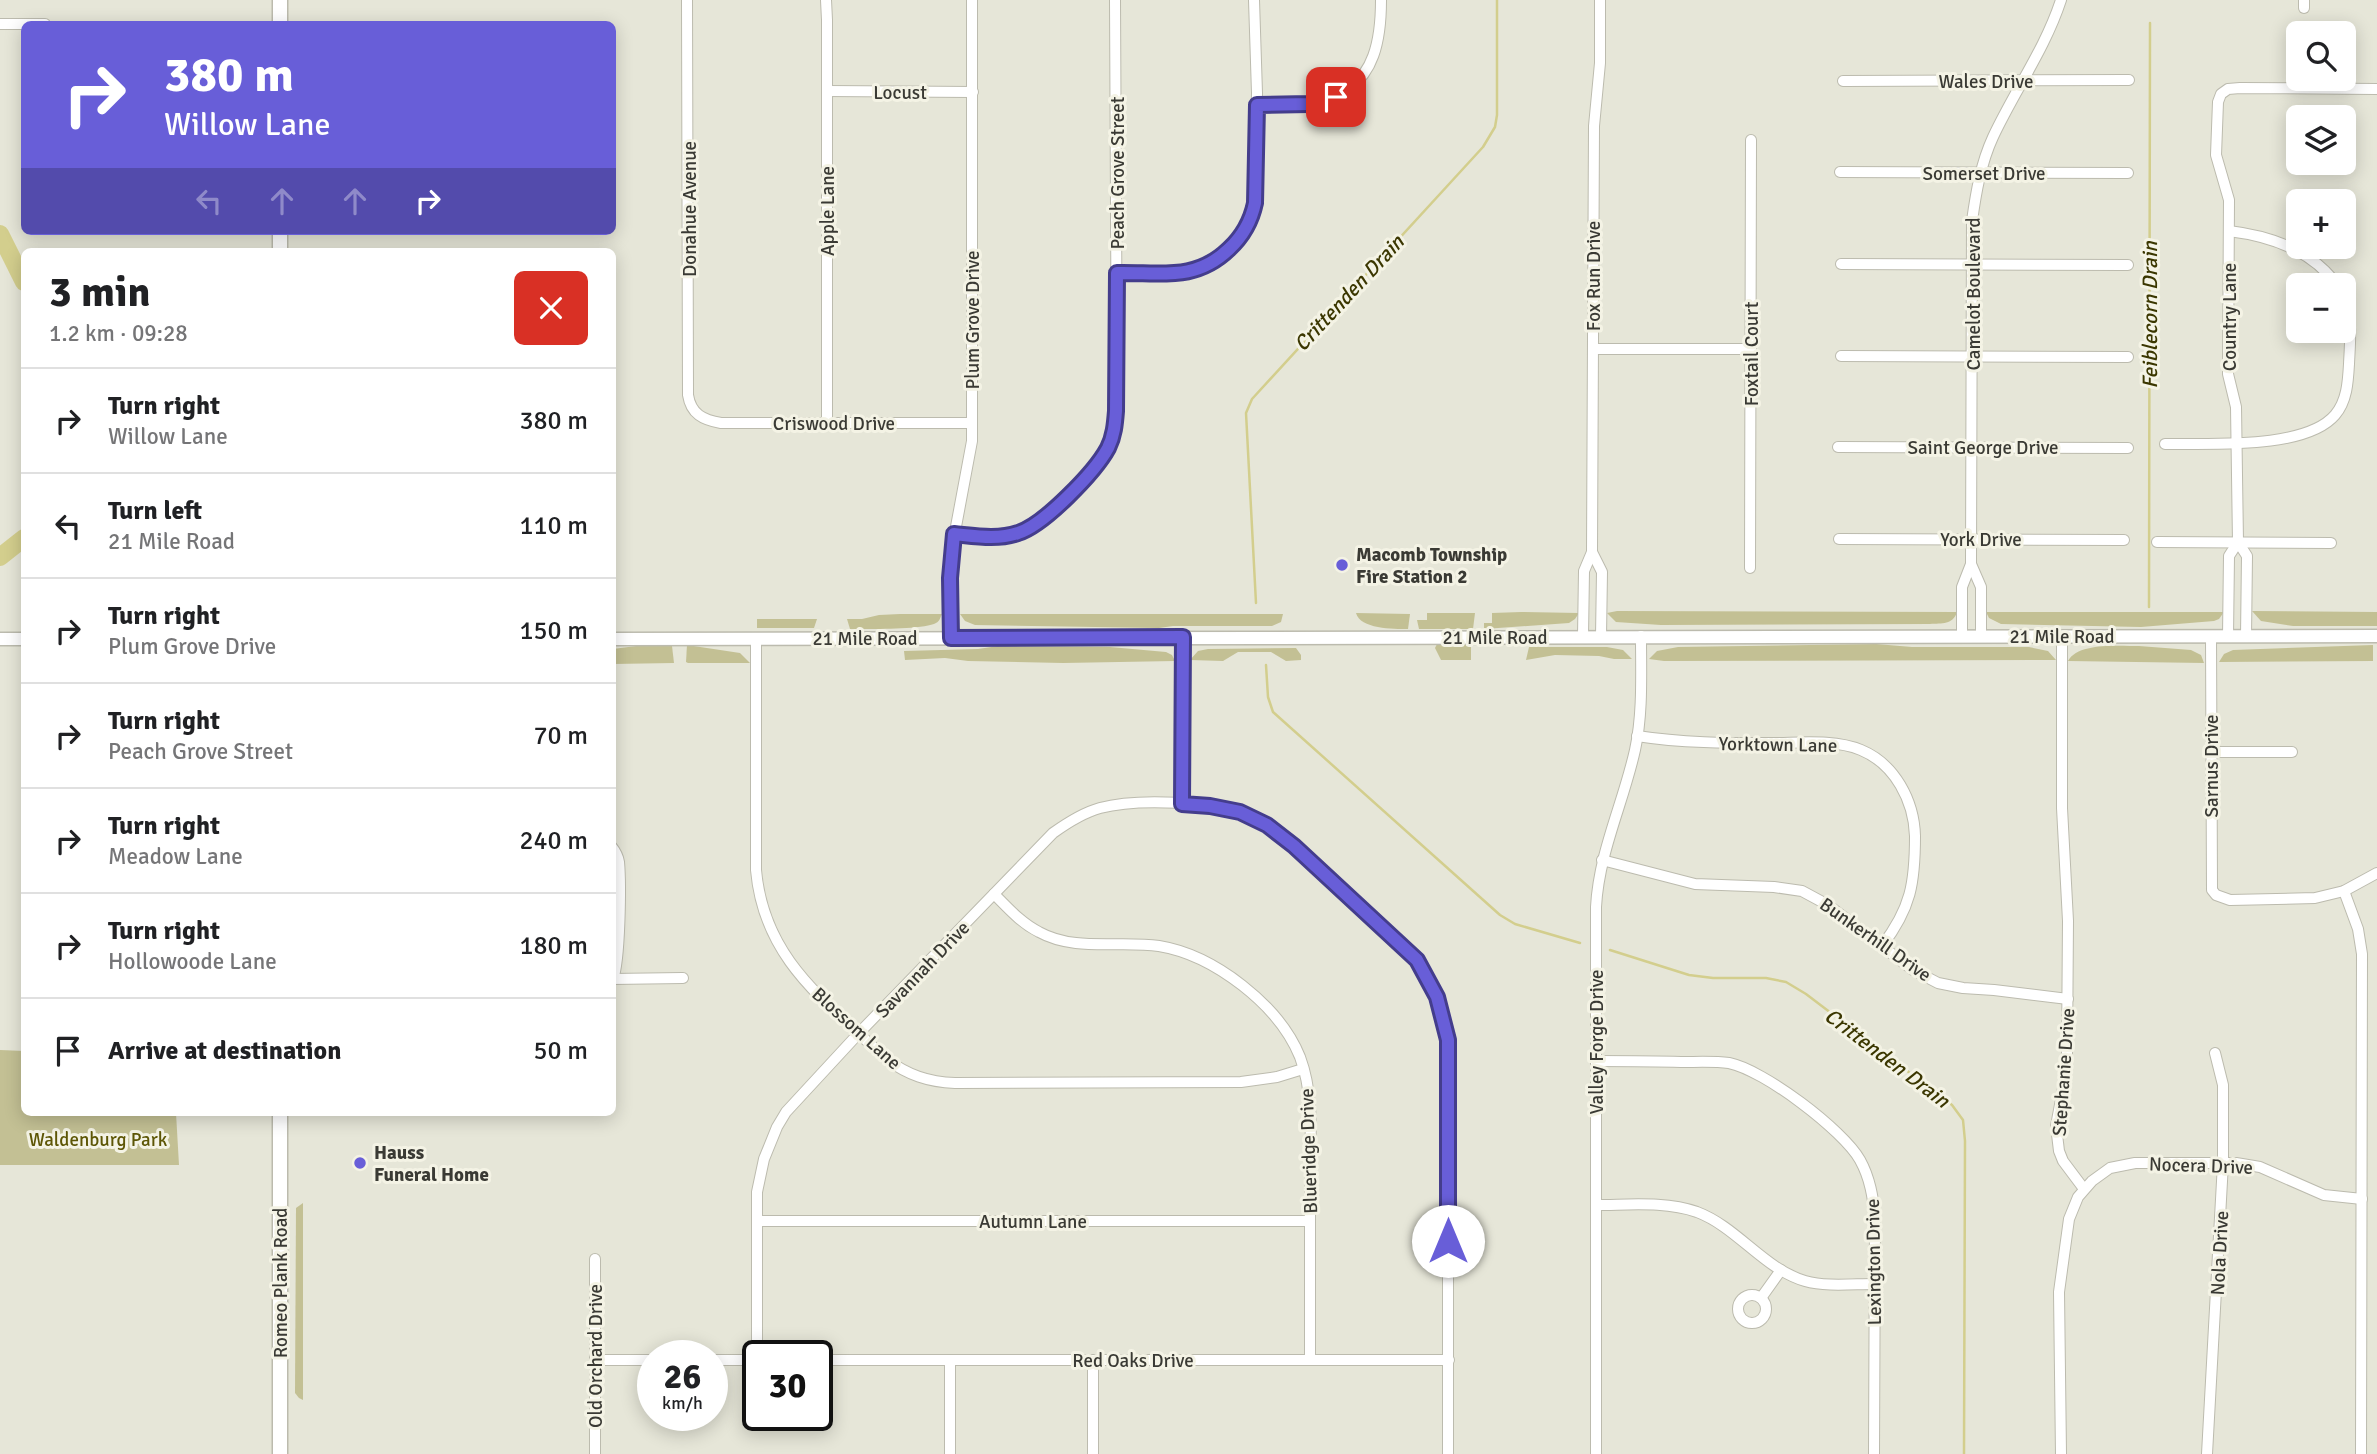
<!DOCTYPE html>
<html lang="en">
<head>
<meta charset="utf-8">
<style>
  :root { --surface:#fff; --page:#f6f6f6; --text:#202124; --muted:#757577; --line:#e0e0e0 }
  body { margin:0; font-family:Signika,sans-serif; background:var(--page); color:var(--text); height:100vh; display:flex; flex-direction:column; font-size:26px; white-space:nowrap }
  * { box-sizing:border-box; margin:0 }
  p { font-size:23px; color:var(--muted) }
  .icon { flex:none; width:38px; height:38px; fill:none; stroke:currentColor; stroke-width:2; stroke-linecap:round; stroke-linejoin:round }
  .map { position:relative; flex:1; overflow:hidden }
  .panel { position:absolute; left:21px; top:248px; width:595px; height:868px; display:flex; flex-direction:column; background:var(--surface); border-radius:10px; box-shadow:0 4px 18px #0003 }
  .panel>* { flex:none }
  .banner { position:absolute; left:21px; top:21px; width:595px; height:214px; border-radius:10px; box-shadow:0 4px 18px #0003; background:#685ed8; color:#fff; overflow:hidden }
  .tools { position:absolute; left:2286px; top:21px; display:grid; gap:14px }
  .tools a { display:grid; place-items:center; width:70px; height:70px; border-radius:10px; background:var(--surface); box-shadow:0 4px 18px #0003; font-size:35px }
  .speed { position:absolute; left:637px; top:1340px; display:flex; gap:14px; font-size:35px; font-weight:700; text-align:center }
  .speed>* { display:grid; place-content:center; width:91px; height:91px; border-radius:50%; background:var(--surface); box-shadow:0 4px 18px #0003; line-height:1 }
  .speed small { font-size:18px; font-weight:400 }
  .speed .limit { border:4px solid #111; border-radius:10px; background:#fff; color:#111 }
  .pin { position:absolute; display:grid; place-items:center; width:60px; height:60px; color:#fff; margin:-30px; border-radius:14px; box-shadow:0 4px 10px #0006 }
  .me { position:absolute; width:77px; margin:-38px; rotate:0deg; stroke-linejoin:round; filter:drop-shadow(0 0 5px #0008) }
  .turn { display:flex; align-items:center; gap:24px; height:147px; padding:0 28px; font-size:32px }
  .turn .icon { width:91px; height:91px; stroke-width:2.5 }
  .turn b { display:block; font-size:49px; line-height:60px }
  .lanes { display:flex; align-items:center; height:66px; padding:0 28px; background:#0003; justify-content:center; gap:35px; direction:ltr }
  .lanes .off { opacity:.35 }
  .round { display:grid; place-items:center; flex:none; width:74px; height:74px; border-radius:10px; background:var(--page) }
  .head { display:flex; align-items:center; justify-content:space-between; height:119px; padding:0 28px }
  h1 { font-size:42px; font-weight:700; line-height:52px }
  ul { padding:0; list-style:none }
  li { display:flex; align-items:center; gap:21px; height:105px; padding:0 28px; border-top:2px solid var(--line) }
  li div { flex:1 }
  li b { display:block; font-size:26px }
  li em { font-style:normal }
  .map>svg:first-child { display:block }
</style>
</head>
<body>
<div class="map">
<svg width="2377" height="1454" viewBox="0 0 2377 1454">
  <rect width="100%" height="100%" fill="#e6e6d8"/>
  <g fill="#c3c094">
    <path d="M1617,611L1957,612C1953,625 1942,623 1930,624L1661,625L1616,622L1607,613Z"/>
    <path d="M2252,611L2377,612V626H2293L2261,621Z"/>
    <path d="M1521,612L1579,613L1575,619L1569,623L1484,629V623H1492V613Z"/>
    <path d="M1986,612H2224L2219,619L2214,621L2141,627L2001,624L1989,618Z"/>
    <path d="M1356,613L1410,614L1408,629C1393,629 1360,629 1356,613Z"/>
    <path d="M1427,613H1475L1473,629H1419L1417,620H1427Z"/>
    <path d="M900,614H942C940,618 940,621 936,623C924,630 866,629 850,629L847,619H862L879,615Z"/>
    <path d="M960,614H1283L1281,622L1272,626H1173L1159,628L975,625L965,621Z"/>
    <path d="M757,619H817L814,628H757Z"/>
    <path d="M1437,644H1469L1471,646V660H1441L1435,648Z"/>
    <path d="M1876,644L1912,647H2029L2048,651L2056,660L1664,661L1649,659L1657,651L1678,647Z"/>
    <path d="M687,645L740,653L750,663H688L686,662Z"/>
    <path d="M2373,645V661L2219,662L2224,654L2233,650Z"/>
    <path d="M636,646H672L674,663L613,664V649Z"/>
    <path d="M998,646L1110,647L1166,652L1172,655L1175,661L1063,663L968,661L945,658L905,660L904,651L978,649Z"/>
    <path d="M2139,646L2191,650L2201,655L2204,663L2068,661C2078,642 2120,646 2139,646Z"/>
    <path d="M1529,647H1607L1623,650L1632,659H1614L1599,656L1555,655L1526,660Z"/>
    <path d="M1296,648L1301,655V660L1286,661L1271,652H1238L1223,661L1190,660L1198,651L1208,649Z"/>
    <path d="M0,1050L24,1051V1113H176L179,1165H0Z"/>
    <path d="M303,1203V1400L299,1398L295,1393L296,1208Z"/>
  </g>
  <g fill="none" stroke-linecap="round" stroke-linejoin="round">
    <g stroke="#d3ce8d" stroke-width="2.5">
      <path d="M1256,603L1246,413L1252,399L1483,147L1495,127L1497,115V0"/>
      <path d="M2149,607L2150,23"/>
      <path d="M1266,665L1268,697L1273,712L1500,915L1515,924L1580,943"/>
      <path d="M1610,950L1689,975L1713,978H1766L1786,982L1806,994L1952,1105L1963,1120L1965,1141L1964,1454"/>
    </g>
    <g stroke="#d3ce8d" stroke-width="18">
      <path d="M0,234L24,282"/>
      <path d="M0,557L24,538"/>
    </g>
    <g stroke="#bcbbae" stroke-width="12">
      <g id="minor">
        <path d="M687,0L688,395C691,414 703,420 721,423H972"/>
        <path d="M826,0L827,20V423"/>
        <path d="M2304,8V0"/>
        <path d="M0,24H45"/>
        <path d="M1843,81L2129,80"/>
        <path d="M827,91L973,92"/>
        <path d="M1257,105C1340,105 1381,93 1381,0"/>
        <path d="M1840,172L2128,173"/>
        <path d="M2229,231C2270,236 2312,250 2337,285"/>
        <path d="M1841,264L2128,265"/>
        <path d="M1117,273H1185L1197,271L1220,258L1241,238L1248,227L1255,203L1257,93L1254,0"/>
        <path d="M1593,349H1751"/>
        <path d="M1841,356L2128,357"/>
        <path d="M2165,444C2208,443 2305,450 2335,415C2347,401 2348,382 2349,364C2350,341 2353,318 2343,296"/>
        <path d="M1838,447L2128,448"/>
        <path d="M954,534C975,536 998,540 1018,533C1044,525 1095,472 1108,448C1114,436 1115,424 1117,411L1115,0"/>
        <path d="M1839,539L2124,540"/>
        <path d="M2157,542L2331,543"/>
        <path d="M1592,552L1602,572L1601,636"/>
        <path d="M1971,564L1981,587V636"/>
        <path d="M1750,568L1751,140"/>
        <path d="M1583,636L1584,571L1592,552L1594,126L1600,63V0"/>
        <path d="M1962,636V587L1971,564L1972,221C1976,192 1981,163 1993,137C2015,90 2045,49 2061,0"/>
        <path d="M2062,636V808L2068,921L2067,1053L2064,1083L2056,1126L2059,1151L2063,1161L2084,1189"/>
        <path d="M2211,636L2212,890L2216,895L2230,900L2315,898L2344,891L2377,873"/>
        <path d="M2228,636L2229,556L2238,542"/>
        <path d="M2246,636L2247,556L2238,542L2236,407L2228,374L2229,200L2216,155L2218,102L2221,94L2228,89L2240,88L2377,89"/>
        <path d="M951,638L952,548L972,441V0"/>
        <path d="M756,639V870C764,960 825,1000 886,1059C908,1075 928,1082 955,1083L1241,1082L1277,1077L1303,1069"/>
        <path d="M1637,736C1682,743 1726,743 1771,743C1800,743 1834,739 1861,750C1895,764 1914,801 1915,836C1915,883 1911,908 1882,946"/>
        <path d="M2211,752H2292"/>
        <path d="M1182,804L1183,637"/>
        <path d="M612,847C616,852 618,856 619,862C621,885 620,960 613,979"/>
        <path d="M1602,860L1695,884L1774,887L1802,891L1828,905L1913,970L1938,983L1963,988L1994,990L2068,999"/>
        <path d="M2344,891L2358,929L2362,954L2361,1454"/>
        <path d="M994,894C1008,908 1021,923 1039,932C1075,952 1120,940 1159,946C1214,955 1279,1005 1300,1057C1315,1097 1310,1142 1310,1184C1310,1242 1310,1301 1310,1359"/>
        <path d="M612,979L683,978"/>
        <path d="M1596,1061C1625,1061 1653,1061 1681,1062C1697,1062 1714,1061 1729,1063C1764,1070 1843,1130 1860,1160C1870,1178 1873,1197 1875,1217L1874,1454"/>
        <path d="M1596,1205C1629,1205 1665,1201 1697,1212C1737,1227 1764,1269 1805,1281C1826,1287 1852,1284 1874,1284"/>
        <path d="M757,1221H1310"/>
        <path d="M595,1259V1454"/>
        <circle cx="1752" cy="1309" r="14"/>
        <path d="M1761,1298L1781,1270"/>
        <path d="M595,1360H653"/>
        <path d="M712,1360H758"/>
        <path d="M757,1360V1192L764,1159L777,1127L786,1112L859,1033L1053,833C1067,823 1082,813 1100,808C1136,798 1219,801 1253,817C1291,835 1321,871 1352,898C1403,945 1437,968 1448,1040V1454"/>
        <path d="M817,1360H1449"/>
        <path d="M950,1454V1360"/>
        <path d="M1093,1454V1360"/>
        <path d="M1596,1454V907C1599,852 1623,804 1635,750C1643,713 1641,674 1641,636"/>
        <path d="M2061,1454L2059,1292L2069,1219L2078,1197L2092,1181L2110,1168L2135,1163H2236L2260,1167L2324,1195L2362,1199"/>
        <path d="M2207,1454L2223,1163V1085L2215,1053"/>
      </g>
    </g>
    <g stroke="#bcbbae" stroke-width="15">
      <g id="tertiary">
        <path d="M0,639H24"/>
        <path d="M612,639L2377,636"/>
      </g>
    </g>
    <g stroke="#bcbbae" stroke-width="17">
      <g id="secondary">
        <path d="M280,24V0"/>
        <path d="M280,252V231"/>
        <path d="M280,1113V1454"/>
      </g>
    </g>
    <use href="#minor" stroke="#fff" stroke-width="10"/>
    <use href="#tertiary" stroke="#fff" stroke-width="12"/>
    <use href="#secondary" stroke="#fff" stroke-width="14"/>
  </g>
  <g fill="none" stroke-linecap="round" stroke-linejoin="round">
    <g stroke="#443d8c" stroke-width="18">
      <path id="route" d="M1336,97L1309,104L1257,105L1255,203C1251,222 1243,236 1229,249C1195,282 1160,272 1117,273L1116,411C1115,424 1114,436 1108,448C1095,472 1044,525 1018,533C998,540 975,536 954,534L950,578L951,638L1183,637L1182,804L1210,806L1240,812L1267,825L1294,846L1417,960L1437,997L1448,1040V1241"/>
    </g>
    <use href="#route" stroke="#685ed8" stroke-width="12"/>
  </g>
  <g fill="#685ed8" stroke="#f4f3e5" stroke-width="2.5">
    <circle cx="1342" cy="565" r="7"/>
    <circle cx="360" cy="1163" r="7"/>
  </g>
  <g text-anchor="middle" stroke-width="6" stroke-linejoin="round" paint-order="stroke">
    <g font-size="19" fill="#3a3a34" stroke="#f4f3e5">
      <text x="1986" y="88">Wales Drive</text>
      <text x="900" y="99">Locust</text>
      <text transform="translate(1117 173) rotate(-90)" y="7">Peach Grove Street</text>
      <text x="1984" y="180">Somerset Drive</text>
      <text transform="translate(689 209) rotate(-90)" y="7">Donahue Avenue</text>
      <text transform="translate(827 211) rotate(-90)" y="7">Apple Lane</text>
      <text transform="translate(1593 276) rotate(-90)" y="7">Fox Run Drive</text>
      <text transform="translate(1973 294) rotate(-90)" y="7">Camelot Boulevard</text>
      <text transform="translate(2229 317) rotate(-90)" y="7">Country Lane</text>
      <text transform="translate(972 320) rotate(-90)" y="7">Plum Grove Drive</text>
      <text transform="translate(1751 354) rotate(-90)" y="7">Foxtail Court</text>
      <text x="834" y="430">Criswood Drive</text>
      <text x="1983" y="454">Saint George Drive</text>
      <text x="1981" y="546">York Drive</text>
      <text x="2062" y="643">21 Mile Road</text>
      <text x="1495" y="644">21 Mile Road</text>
      <text x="865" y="645">21 Mile Road</text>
      <text transform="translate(1778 744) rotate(1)" y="7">Yorktown Lane</text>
      <text transform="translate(2211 766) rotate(-90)" y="7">Sarnus Drive</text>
      <text transform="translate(1876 939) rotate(35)" y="7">Bunkerhill Drive</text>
      <text transform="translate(922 969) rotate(-46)" y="7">Savannah Drive</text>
      <text transform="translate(857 1028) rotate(42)" y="7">Blossom Lane</text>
      <text transform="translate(1596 1042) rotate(-90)" y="7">Valley Forge Drive</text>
      <text transform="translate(2063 1072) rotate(-86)" y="7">Stephanie Drive</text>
      <text transform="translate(1308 1151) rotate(-92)" y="7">Blueridge Drive</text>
      <text transform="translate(2201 1165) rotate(2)" y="7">Nocera Drive</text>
      <text x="1033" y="1228">Autumn Lane</text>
      <text transform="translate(2219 1253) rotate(-87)" y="7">Nola Drive</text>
      <text transform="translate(1873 1262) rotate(-91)" y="7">Lexington Drive</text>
      <text transform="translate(280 1283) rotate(-90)" y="7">Romeo Plank Road</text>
      <text transform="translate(595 1356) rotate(-90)" y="7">Old Orchard Drive</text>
      <text x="1133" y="1367">Red Oaks Drive</text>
    </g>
    <g font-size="19" font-weight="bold" fill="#3a3a34" stroke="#f4f3e5" text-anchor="start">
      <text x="1356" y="561">Macomb Township<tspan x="1356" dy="22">Fire Station 2</tspan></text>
      <text x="374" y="1159">Hauss<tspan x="374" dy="22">Funeral Home</tspan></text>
    </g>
    <g font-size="19" fill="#5d5606" stroke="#f4f3e5">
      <text x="98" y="1146">Waldenburg Park</text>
    </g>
    <g font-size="21" font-style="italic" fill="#3b3701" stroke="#f4f3e5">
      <text transform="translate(1349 293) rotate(-47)" y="7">Crittenden Drain</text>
      <text transform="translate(2150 315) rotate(-90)" y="7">Feiblecorn Drain</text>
      <text transform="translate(1887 1058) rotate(37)" y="7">Crittenden Drain</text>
    </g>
  </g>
</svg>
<div class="tools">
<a><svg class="icon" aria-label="search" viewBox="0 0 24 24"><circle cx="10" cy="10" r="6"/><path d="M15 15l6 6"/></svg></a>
<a><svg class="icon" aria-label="layers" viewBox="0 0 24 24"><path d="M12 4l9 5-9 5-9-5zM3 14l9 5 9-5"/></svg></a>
<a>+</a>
<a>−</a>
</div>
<div class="speed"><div>26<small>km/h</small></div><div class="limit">30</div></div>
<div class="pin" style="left:1336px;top:97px;background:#d93025"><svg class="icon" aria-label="arrive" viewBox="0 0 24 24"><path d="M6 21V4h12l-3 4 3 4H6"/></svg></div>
<svg class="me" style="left:1448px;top:1241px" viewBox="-20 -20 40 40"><circle r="19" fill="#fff"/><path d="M0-13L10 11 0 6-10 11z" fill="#685ed8"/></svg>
<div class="banner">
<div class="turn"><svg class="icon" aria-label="right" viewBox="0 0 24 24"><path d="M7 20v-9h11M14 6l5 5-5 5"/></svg><div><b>380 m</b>Willow Lane</div></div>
<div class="lanes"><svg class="icon off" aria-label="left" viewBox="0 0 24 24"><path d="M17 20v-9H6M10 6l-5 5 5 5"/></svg><svg class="icon off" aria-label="ahead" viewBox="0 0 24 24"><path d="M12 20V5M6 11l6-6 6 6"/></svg><svg class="icon off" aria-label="ahead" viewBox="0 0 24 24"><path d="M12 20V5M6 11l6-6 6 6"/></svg><svg class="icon" aria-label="right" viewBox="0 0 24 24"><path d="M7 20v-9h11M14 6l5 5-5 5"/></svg></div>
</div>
<section class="panel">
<div class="head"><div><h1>3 min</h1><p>1.2 km · 09:28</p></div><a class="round" style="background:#d93025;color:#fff"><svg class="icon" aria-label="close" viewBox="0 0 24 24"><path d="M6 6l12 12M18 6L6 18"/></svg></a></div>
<ul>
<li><svg class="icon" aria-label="right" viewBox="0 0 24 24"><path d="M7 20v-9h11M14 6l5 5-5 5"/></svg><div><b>Turn right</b><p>Willow Lane</p></div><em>380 m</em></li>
<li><svg class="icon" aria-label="left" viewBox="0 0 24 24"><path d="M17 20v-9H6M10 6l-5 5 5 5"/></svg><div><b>Turn left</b><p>21 Mile Road</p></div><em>110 m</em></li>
<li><svg class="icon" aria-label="right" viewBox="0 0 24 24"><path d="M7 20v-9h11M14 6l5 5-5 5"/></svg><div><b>Turn right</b><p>Plum Grove Drive</p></div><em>150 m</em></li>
<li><svg class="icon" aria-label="right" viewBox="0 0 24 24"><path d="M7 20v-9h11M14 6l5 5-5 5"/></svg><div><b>Turn right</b><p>Peach Grove Street</p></div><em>70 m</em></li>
<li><svg class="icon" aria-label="right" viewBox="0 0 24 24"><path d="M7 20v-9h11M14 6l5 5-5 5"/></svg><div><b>Turn right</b><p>Meadow Lane</p></div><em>240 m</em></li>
<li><svg class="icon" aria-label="right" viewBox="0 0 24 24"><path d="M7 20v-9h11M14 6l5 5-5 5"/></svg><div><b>Turn right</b><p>Hollowoode Lane</p></div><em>180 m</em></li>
<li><svg class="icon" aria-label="arrive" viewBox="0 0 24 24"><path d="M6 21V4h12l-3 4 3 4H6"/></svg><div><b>Arrive at destination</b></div><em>50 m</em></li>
</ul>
</section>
</div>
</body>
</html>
